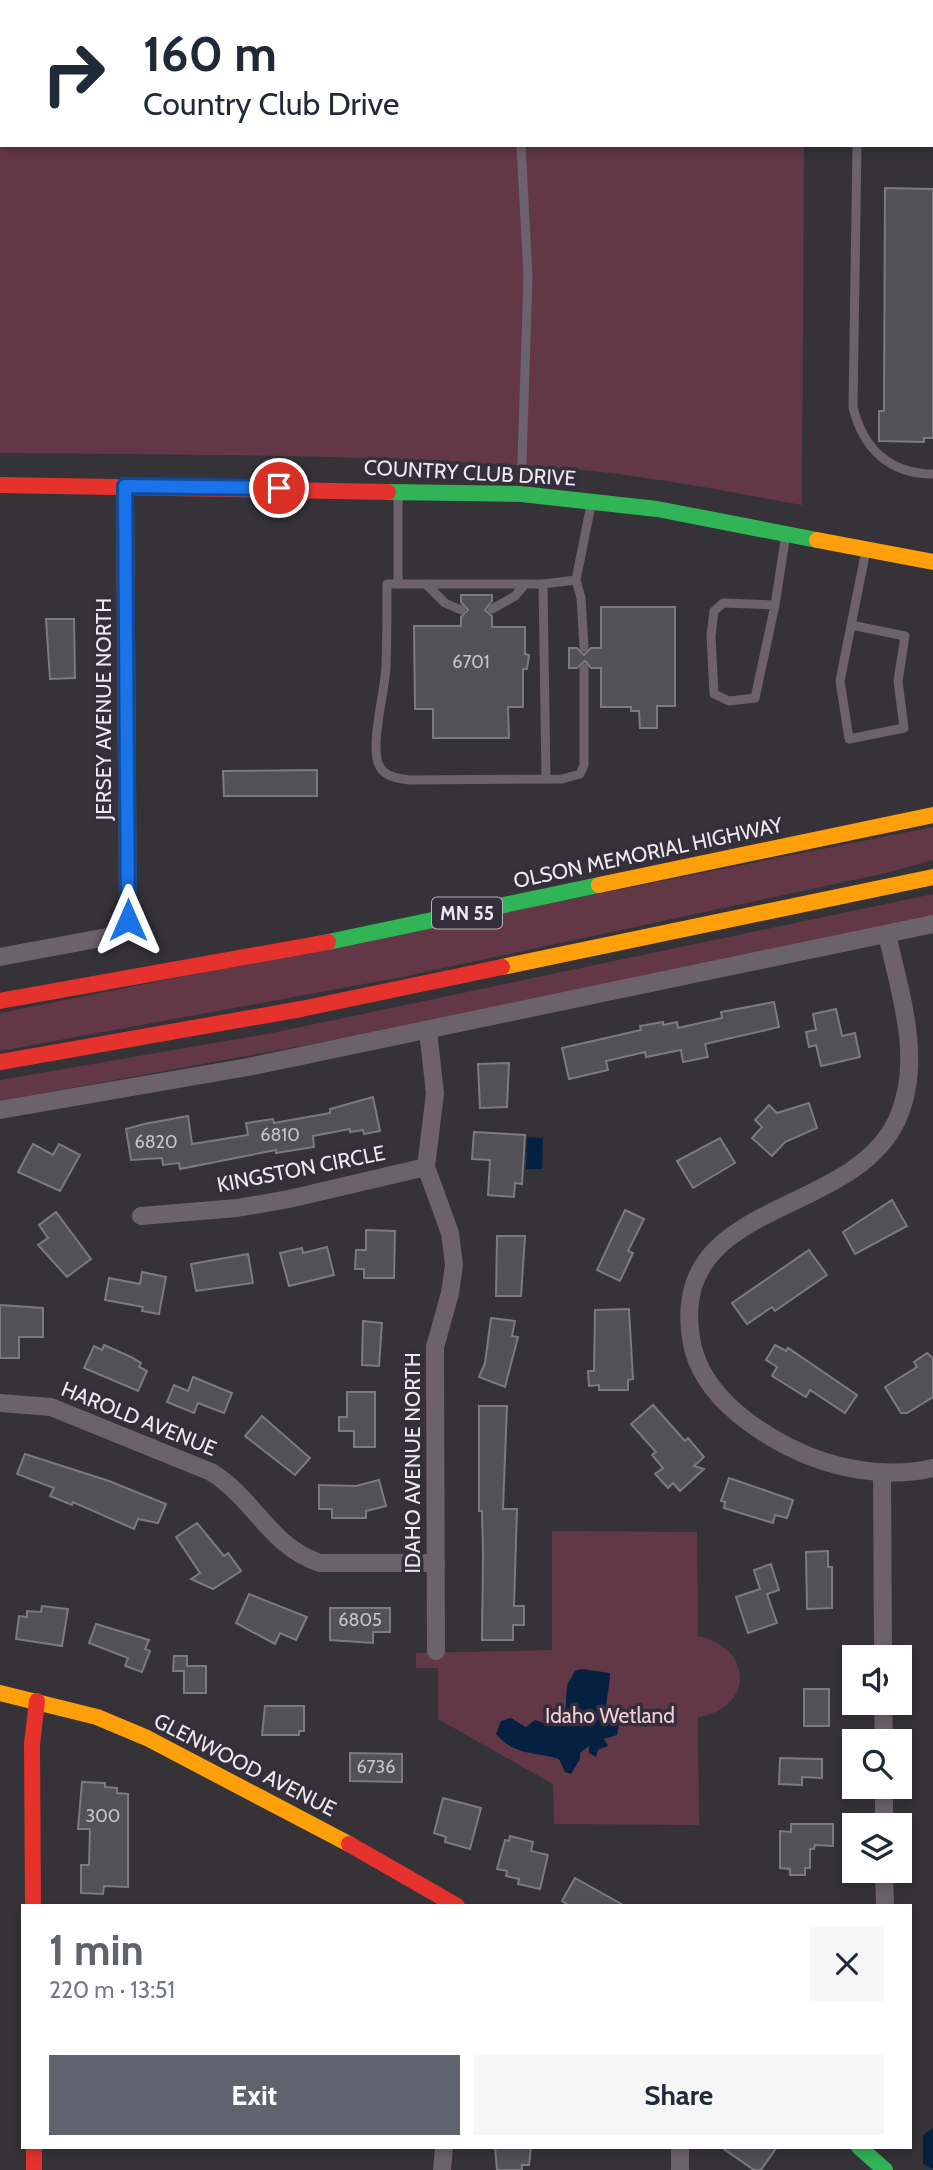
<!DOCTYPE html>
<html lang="en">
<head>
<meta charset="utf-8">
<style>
  :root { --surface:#fff; --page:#f6f6f7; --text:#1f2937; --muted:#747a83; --accent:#5e636d }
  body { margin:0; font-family:Cabin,sans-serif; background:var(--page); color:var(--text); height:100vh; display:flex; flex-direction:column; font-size:26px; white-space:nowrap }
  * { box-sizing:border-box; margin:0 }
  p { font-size:23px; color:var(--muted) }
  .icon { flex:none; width:38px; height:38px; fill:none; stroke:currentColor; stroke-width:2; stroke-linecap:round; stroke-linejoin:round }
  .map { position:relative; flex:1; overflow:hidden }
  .drawer { position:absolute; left:21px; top:1904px; width:891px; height:245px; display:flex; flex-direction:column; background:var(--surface); border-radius:0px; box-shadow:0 4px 10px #0003 }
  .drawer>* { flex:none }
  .banner { position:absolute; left:0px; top:0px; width:934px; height:147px; box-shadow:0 4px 10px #0003; background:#fff; color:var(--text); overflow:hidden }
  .buttons { position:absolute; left:842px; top:1645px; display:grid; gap:14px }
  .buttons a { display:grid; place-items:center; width:70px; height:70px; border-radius:0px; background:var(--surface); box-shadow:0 4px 10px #0003; font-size:35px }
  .pin { position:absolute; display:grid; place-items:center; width:60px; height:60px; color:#fff; margin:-30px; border:4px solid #fff; border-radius:50%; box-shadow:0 2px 7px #0007 }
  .me { position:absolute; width:77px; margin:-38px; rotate:0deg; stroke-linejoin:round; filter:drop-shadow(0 0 5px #0008) }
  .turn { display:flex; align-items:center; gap:24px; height:147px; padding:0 28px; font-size:32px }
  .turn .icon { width:91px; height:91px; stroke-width:2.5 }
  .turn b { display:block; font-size:49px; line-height:60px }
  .round { display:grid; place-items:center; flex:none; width:74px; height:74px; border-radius:0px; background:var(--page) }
  .headline { display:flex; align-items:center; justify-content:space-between; height:119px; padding:0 28px }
  h1 { font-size:42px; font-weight:700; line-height:52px; color:var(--accent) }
  .primary-button { display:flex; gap:14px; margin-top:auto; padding:14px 28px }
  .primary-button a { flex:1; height:80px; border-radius:0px; background:var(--accent); color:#fff; font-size:28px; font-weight:700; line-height:80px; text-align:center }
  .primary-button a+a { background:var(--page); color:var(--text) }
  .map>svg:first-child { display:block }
</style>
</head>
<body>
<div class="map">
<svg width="933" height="2170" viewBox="0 0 933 2170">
  <rect width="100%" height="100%" fill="#353238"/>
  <g fill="#623846">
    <path d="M0,0H805L2,2V145H804L802,505C725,491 649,476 572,469C381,454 191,455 0,453Z"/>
    <path d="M933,827V860L886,873L397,978L0,1051V1013Z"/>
    <path d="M933,894V916L377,1032L0,1101V1080L272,1033Z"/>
    <path d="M552,1531L697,1532L698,1636C753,1647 755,1708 698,1717L699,1825L554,1824L553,1784L438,1719V1668H416V1653L552,1650Z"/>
  </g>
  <g fill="#052142">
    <path d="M527,1137L543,1138L542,1169H526Z"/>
    <path d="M582,1669L610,1673C610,1687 605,1701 607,1711L617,1713L620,1719L617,1735L604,1739L608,1746L598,1750L596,1757L589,1753V1746L580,1753V1759L571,1774L565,1772L559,1759C534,1751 514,1756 496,1734L501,1721L511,1718L526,1727L535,1720L549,1725L557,1717H565L567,1685L575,1671Z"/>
    <path d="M933,2128V2169L923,2164V2135Z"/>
  </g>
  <g fill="#525156" stroke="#7b7a7f" stroke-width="2">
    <path d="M885,188L933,189V438H924V442L879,441V411H884Z"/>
    <path d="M461,595H492V601L485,610L492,616V627H525V654L529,655L527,669H523V707H508L509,738H433V709H415L414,626H461V617L468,610L461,602Z"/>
    <path d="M601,607H675V706H657V728H640L639,711H631V707H601V668H591L585,661L577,668H569V648H577L584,655L591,648H601Z"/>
    <path d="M46,619H74L75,678L50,679Z"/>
    <path d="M317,770V796H224L223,771Z"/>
    <path d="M774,1002L779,1027L705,1044L708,1057L683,1062L681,1050L646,1057L645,1052L606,1061L608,1070L569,1079L562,1048L641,1030L640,1026L663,1022V1025L677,1022L678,1028L722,1018L721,1012Z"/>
    <path d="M836,1009L842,1036L855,1033L860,1057L821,1066L816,1045L809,1047L806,1032L816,1030L813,1014Z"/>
    <path d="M509,1063L507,1107L480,1108L478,1064Z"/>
    <path d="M373,1097L380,1131L364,1134L363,1130L350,1132V1129L313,1136L314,1147L276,1153V1150L180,1169L179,1163L163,1165L162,1158L131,1160L126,1129L144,1124L188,1116L192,1144L248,1135L246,1123L273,1119L274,1123L330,1113V1109Z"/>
    <path d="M809,1103L817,1128L785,1142L772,1156L752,1138L762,1127L755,1120L769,1105L777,1113Z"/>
    <path d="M474,1132L525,1135L522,1184L515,1183L514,1197L488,1195L490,1160L472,1159Z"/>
    <path d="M720,1138L735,1163L693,1188L677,1161Z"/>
    <path d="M33,1144L53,1155L59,1144L80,1155L60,1191L18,1172Z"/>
    <path d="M892,1200L907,1226L855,1254L843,1232Z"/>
    <path d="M625,1210L644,1219L628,1251L633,1253L620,1281L597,1270Z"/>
    <path d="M56,1212L91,1259L67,1277L38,1245L48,1238L39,1225Z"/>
    <path d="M366,1230L395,1231L394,1278H364V1269H355L356,1250H366Z"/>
    <path d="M497,1236H525L521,1296H496Z"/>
    <path d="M327,1247L334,1275L289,1286L280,1253L302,1248L303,1253Z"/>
    <path d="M809,1250L827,1275L775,1311L772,1307L747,1324L732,1303Z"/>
    <path d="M248,1254L253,1283L196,1291L191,1264Z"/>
    <path d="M142,1272L166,1277L159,1314L142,1311L143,1307L105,1300L109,1278L140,1284Z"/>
    <path d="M0,1305L43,1308V1337H19V1358H0Z"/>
    <path d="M629,1309L633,1379L628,1380V1390H599V1385L589,1386L588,1371H594L595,1310Z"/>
    <path d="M491,1318L515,1321L512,1336L518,1337L505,1387L479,1377L485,1363Z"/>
    <path d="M363,1321L382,1323L379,1366L362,1365Z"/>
    <path d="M104,1345L131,1357L141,1363L139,1367L147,1371L138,1391L84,1368L94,1346L102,1350Z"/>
    <path d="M775,1345L786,1351L788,1348L857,1395L845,1413L810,1390L806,1397L772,1376L777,1367L766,1360Z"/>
    <path d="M927,1353L933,1358V1397L907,1413H901L885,1387L917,1367L914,1362Z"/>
    <path d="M193,1377L232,1393L224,1413L198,1403L194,1413L167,1402L174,1385L188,1391Z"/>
    <path d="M347,1392H375V1447H354V1431H339V1417H347Z"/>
    <path d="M653,1405L685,1441L688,1438L704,1457L694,1466L704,1469L680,1491L673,1483L668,1488L655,1474L663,1468L652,1455L656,1452L631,1424Z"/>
    <path d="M479,1406H507L503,1509H517L514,1606H524V1625H513V1640H482L483,1553L482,1511H479Z"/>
    <path d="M262,1416L310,1458L295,1475L245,1436Z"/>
    <path d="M25,1454L109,1481L166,1504L158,1523L138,1519L134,1529L73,1502L72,1505L50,1496L54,1488L17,1474Z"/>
    <path d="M729,1478L793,1500L787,1518L775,1515L773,1523L724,1508L725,1502L721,1501Z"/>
    <path d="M379,1480L386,1506L366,1511V1518H332V1509H319V1485L356,1486Z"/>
    <path d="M197,1523L224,1556L228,1553L241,1571L213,1589L191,1579L200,1573L176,1537Z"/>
    <path d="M828,1551V1567H832V1608L807,1609L806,1552Z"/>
    <path d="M771,1564L779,1590L767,1594L777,1623L748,1633L736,1597L760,1589L754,1570Z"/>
    <path d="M249,1594L307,1617L296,1640L280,1633L275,1644L236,1623Z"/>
    <path d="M42,1606L68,1609L62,1646L16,1639L19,1616L27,1617V1611L41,1612Z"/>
    <path d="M330,1608H390V1632H373V1643L330,1640Z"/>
    <path d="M96,1624L149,1640L145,1649L150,1651L142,1672L125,1666L128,1658L89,1643Z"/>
    <path d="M174,1656H187V1666H206V1693H184V1671H173Z"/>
    <rect x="804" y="1689" width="25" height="37"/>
    <path d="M265,1706H304V1731H299V1735H262Z"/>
    <path d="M350,1753L402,1754V1782L350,1781Z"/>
    <path d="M780,1758L822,1759V1778L802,1777V1785L779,1784Z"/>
    <path d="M82,1782L105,1783V1787L117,1788V1793L128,1794V1887L104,1886L103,1894L81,1893V1865H89L90,1829H78Z"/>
    <path d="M443,1798L481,1808L470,1849L445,1842L446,1837L434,1833Z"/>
    <path d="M791,1824H833V1846L815,1845L814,1849H810V1868H805V1875H790V1869L780,1868V1831L791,1832Z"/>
    <path d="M510,1836L533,1842L531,1851L548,1855L540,1889L518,1884L519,1879L506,1876L507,1871L497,1869L505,1840L509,1841Z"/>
    <path d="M575,1878L625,1906H570L562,1901Z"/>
    <path d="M495,2147H531L529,2165H522V2170H497Z"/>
    <path d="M721,2147H777L761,2170H754Z"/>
  </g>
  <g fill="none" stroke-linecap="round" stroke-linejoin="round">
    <g stroke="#6c626b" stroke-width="9">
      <path d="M526,2V0"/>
      <path d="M859,2V0"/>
      <path d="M521,145L528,277L521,492"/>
      <path d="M857,145L853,407C863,449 890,474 933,474"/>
      <path d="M398,495V584H387C387,611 387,639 386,666C385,692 371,739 378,763C383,777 397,778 409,780L562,779L580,774L584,765V668"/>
      <path d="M398,584H543L576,580"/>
      <path d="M426,584L445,603L461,610"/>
      <path d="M543,584L546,778"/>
      <path d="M775,605L755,698L729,701L714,694L711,636L714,611L723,603L775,605L786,534"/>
      <path d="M492,609L515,596L525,584"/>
      <path d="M851,625L905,636L898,681L904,728L849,739L840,681L866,550"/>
      <path d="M584,648L581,598L576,580L591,505"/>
    </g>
    <g stroke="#6c626b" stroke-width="18">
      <path d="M887,934C900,994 924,1061 897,1120C851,1219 669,1198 691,1338C698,1389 746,1425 789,1447C832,1469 886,1479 933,1468"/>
      <path d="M0,957L107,937L123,931L128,920L125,486"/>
      <path d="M428,1031L435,1093L426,1167L450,1233L454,1265L450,1293L435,1347L436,1651"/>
      <path d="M0,1110L248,1067L933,924"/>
      <path d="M141,1216L237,1208L289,1199L426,1167"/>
      <path d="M0,1403L51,1407L211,1472C255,1499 270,1547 320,1563H436"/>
      <path d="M882,1473L883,1657"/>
      <path d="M883,1703L884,1741"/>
      <path d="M884,1825V1787"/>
      <path d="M884,1871L885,1906"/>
      <path d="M680,2147V2170"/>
      <path d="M442,2170L444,2147"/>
    </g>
    <g stroke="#30b455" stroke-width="16">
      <path d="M388,492L521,494L657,509L817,540"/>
      <path d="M328,942L599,885"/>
      <path d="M859,2147L885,2170"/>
    </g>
    <g stroke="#ff9f0a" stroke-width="16">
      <path d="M817,540L933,562"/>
      <path d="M599,885L933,815"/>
      <path d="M502,967L933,877"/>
      <path d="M0,1693L97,1717L147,1738L349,1844"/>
    </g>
    <g stroke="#e5322d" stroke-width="16">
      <path d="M0,485L388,492"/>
      <path d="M0,1001L328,942"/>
      <path d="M0,1062L301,1009L502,967"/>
      <path d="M349,1844L457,1906"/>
      <path d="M33,1906L32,1744L37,1701"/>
      <path d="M34,2147V2170"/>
    </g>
  </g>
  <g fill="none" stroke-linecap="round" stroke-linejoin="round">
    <g stroke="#114b97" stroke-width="18">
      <path id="route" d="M128,920L125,486L279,488"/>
    </g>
    <use href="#route" stroke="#1a73e8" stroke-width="12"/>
  </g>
  <g text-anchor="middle" stroke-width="7" stroke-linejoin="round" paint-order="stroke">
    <g font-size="18" fill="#c6c3ca">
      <text x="471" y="668">6701</text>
      <text x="280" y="1141">6810</text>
      <text x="156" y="1148">6820</text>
      <text x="360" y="1626">6805</text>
      <text x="376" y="1773">6736</text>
      <text x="103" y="1822">300</text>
    </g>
    <rect fill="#352f3b" stroke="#b5b1ba" stroke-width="2" x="432" y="897.5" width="70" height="31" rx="5"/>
    <g font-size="19" font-weight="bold" fill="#ece9f0">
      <text x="467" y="920">MN 55</text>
    </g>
    <g font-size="21" fill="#ece9f0" stroke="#352f3b">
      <text transform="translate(470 473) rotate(3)" y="7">COUNTRY CLUB DRIVE</text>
      <text transform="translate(104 709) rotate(-90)" y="7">JERSEY AVENUE NORTH</text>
      <text transform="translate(648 853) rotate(-12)" y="7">OLSON MEMORIAL HIGHWAY</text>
      <text transform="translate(301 1169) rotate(-11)" y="7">KINGSTON CIRCLE</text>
      <text transform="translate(139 1419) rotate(22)" y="7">HAROLD AVENUE</text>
      <text transform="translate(413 1463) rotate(-90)" y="7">IDAHO AVENUE NORTH</text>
      <text transform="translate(245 1765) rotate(27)" y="7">GLENWOOD AVENUE</text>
    </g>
    <g font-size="21" fill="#f4cfd8" stroke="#352f3b">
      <text x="610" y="1723">Idaho Wetland</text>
    </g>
  </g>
</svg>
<div class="buttons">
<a><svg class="icon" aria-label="sound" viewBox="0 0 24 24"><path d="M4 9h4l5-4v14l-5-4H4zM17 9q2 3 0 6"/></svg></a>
<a><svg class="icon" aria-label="search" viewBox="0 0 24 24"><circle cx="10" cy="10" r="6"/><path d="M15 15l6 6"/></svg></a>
<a><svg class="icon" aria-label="layers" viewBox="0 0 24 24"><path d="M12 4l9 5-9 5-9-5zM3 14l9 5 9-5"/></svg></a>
</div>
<div class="pin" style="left:279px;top:488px;background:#d93025"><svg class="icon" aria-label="arrive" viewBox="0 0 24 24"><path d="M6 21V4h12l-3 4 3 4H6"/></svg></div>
<svg class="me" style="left:128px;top:920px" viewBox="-20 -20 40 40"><path d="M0-17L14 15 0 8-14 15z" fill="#1a73e8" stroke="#fff" stroke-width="4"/></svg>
<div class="banner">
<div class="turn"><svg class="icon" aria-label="right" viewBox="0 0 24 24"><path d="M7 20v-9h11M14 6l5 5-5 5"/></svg><div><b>160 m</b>Country Club Drive</div></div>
</div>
<section class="drawer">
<div class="headline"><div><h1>1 min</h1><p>220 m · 13:51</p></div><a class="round"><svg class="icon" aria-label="close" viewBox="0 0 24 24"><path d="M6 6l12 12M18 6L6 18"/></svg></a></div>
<div class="primary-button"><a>Exit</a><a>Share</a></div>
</section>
</div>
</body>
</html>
